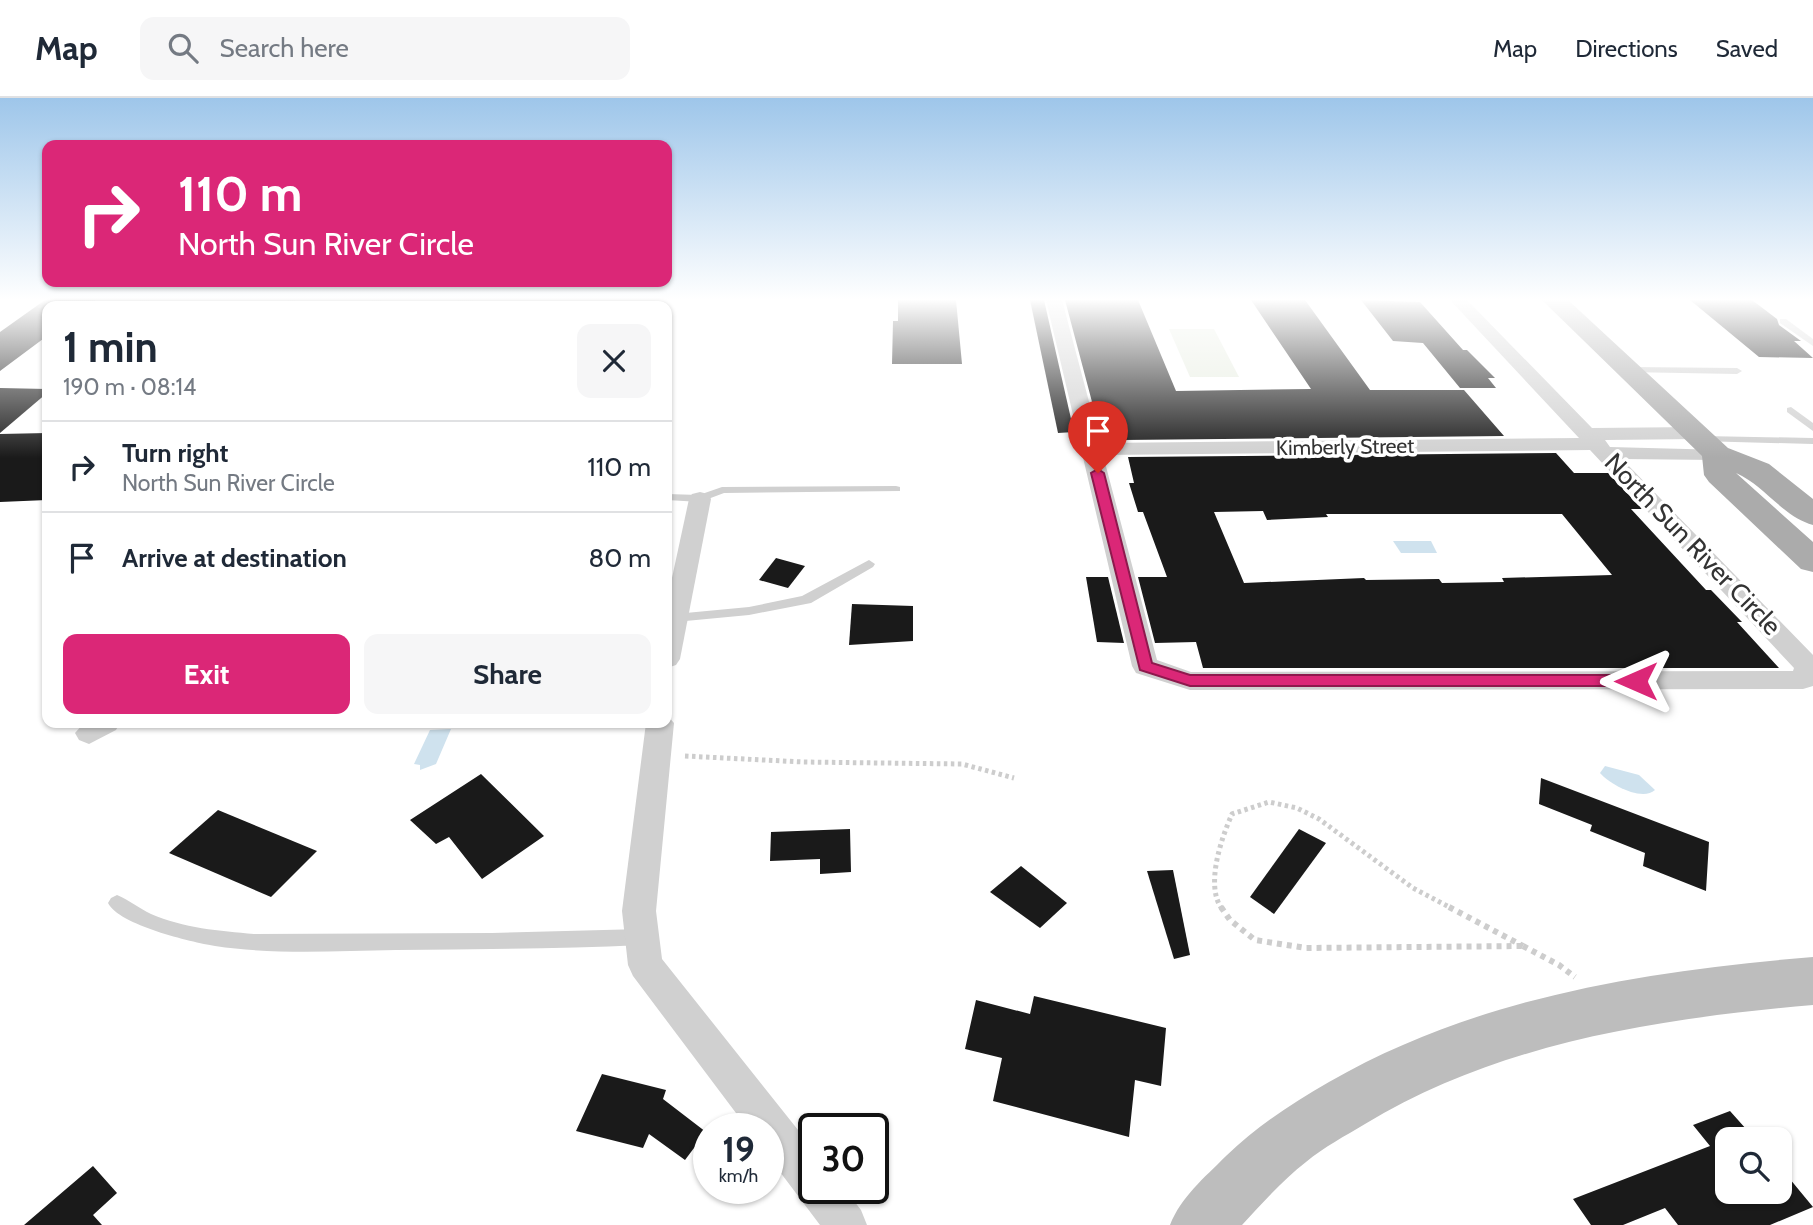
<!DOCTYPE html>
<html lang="en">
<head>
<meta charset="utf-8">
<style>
  :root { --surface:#fff; --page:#f6f6f7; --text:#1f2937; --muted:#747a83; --line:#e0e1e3; --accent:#db2777 }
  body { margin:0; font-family:Cabin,sans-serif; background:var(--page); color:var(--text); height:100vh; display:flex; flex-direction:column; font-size:26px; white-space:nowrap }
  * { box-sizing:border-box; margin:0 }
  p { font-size:23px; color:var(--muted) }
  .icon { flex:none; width:38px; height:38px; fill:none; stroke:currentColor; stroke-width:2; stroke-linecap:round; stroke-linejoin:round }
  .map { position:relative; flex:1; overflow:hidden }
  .details { position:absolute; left:42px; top:203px; width:630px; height:427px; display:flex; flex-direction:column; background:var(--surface); border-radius:14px; box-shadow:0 2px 5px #0004 }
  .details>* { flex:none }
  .guide { position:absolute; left:42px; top:42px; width:630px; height:147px; border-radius:14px; box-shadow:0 2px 5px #0004; background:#db2777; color:#fff; overflow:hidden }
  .controls { position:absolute; left:1715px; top:1029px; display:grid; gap:14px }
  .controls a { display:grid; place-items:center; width:77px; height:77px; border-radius:14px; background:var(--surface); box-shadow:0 2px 5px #0004; font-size:35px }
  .speed { position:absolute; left:693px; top:1015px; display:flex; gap:14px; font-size:35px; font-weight:700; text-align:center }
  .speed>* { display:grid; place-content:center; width:91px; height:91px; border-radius:50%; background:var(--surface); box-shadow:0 2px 5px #0004; line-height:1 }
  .speed small { font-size:18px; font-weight:400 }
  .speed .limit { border:4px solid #111; border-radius:10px; background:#fff; color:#111 }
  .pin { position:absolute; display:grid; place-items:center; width:60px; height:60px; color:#fff; margin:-72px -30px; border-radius:50% 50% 50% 0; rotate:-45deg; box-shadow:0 0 7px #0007 }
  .pin .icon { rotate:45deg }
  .me { position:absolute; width:77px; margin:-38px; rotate:270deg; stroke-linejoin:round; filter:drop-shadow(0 0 5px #0008) }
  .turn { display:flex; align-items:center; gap:24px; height:147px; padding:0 21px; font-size:32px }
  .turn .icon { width:91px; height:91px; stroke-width:2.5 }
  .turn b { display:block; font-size:49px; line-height:60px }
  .round { display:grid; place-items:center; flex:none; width:74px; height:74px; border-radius:14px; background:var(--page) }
  .overview { display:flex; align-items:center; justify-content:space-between; height:119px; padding:0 21px }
  h1 { font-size:42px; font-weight:800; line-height:52px }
  .action { display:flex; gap:14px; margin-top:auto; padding:14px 21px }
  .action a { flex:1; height:80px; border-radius:14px; background:var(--accent); color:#fff; font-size:28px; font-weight:800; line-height:80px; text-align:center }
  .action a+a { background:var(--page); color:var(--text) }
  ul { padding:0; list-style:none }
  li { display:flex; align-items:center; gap:21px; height:91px; padding:0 21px; border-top:2px solid var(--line) }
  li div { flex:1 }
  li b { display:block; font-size:26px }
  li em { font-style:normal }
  header { display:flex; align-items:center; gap:42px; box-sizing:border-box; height:98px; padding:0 35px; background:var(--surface); border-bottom:2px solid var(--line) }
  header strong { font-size:33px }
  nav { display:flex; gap:38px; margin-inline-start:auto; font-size:24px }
  .search { width:490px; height:63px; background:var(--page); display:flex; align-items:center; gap:18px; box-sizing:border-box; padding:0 24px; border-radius:14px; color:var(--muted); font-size:26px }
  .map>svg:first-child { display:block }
</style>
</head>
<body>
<header>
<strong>Map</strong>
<div class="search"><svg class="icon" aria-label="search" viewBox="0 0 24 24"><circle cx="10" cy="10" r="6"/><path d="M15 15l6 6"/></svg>Search here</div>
<nav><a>Map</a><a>Directions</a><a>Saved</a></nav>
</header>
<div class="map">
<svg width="1813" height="1127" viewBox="0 0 1813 1127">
  <rect width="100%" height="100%" fill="#fff"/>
  <path fill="#e6ecdf" d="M1169,231H1214L1239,279H1190Z"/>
  <g fill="#cfe2ee">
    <path d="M1393,443H1431L1437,455H1401Z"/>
    <path d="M451,631L436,666L420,672V667L414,666L430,632Z"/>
    <path d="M1605,668L1639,677L1655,692C1642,704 1609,686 1600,675Z"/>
  </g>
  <g fill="#1a1a1a" fill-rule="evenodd">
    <path d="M45,202H96L87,208H47V238L0,273V234Z"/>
    <path d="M898,202H956L962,266H892L893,223H898Z"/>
    <path d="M1030,202H1044L1074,334L1058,335Z"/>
    <path d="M1065,202H1138L1176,293L1311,291L1251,202H1305L1370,292H1464L1504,338L1122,342L1120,334H1100Z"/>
    <path d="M1361,202L1420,204L1463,252H1467L1495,280H1488L1496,290H1460L1423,245L1393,243Z"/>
    <path d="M1690,202H1752L1777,221L1779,227L1801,243H1794L1813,260L1759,259Z"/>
    <path d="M0,290L47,291V295L0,335Z"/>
    <path d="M47,335V402L0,404V336Z"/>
    <path d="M1556,355L1574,375H1608L1642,411H1631L1706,492H1711L1742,524H1737L1779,570H1203L1196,544L1155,545L1138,479H1167L1143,414H1138L1129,385H1134L1128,359ZM1263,413L1267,422L1328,419L1326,416H1562L1612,477L1502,480L1504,484L1442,485L1439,481L1366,482L1364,480L1244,485L1214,414Z"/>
    <path d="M776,460L805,468L788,490L759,482Z"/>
    <path d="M1086,479H1108L1124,545L1097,544Z"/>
    <path d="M852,506L913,508V543L849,547Z"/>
    <path d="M481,676L544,738L482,781L449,739L436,746L410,722Z"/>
    <path d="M1541,680L1709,744L1706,793L1643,768L1645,755L1590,733L1592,727L1539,706Z"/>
    <path d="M218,712L317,753L271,799L169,755Z"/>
    <path d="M850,731L851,774L820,776V761L770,763L771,734Z"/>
    <path d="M1299,731L1326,745L1274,816L1250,799Z"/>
    <path d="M1021,768L1067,805L1040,830L990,794Z"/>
    <path d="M1173,772L1190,857L1174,861L1147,773Z"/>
    <path d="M1034,898L1166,930L1161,988L1135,982L1129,1039L993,1003L1002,960L965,951L976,902L1030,916Z"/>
    <path d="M602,976L666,992L663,1001L706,1034L685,1062L649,1036L643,1050L576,1033Z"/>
    <path d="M1730,1013L1755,1041H1727V1094H1780V1069L1813,1109L1770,1127H1678L1665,1110L1623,1127H1591L1573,1101L1710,1048L1693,1027Z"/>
    <path d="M93,1068L117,1095L93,1117L102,1127H24Z"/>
  </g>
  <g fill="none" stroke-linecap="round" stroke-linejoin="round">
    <g stroke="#cdcdcd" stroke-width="5" stroke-dasharray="3.5 3.5" stroke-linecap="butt">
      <path d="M685,658L803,664L962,666L1014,680"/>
      <path d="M1222,811C1205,788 1221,741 1232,716L1269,704L1297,710L1319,721L1413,790L1453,811"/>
    </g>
    <g stroke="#cdcdcd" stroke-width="6" stroke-dasharray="5 5" stroke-linecap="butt">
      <path d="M1221,809L1230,822L1255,842L1306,850L1523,848"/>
      <path d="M1449,809L1523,848"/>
      <path d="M1523,848L1559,867L1575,879"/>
    </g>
    <g fill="#d0d0d0" fill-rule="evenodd">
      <path d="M141,202H150L143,208H134Z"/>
      <path d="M287,202H296L290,208H281Z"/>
      <path d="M372,202H380L384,208H376Z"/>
      <path d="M1780,221H1786L1813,241V248L1780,225Z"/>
      <path d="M1630,269L1737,270L1742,273L1737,276L1627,274V270Z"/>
      <path d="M1791,309L1813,325V333L1787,314V310Z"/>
      <path d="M1703,338L1813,340V346L1699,343V339Z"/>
      <path d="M896,388L900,389V393L724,395L700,404L667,402V396L699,397L722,389Z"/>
      <path d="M869,462L875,466L873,469L811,505L749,517L675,524L668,520L675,516L749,509L802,498Z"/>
      <path d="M117,797C129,802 139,810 151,816C183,830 220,833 254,836L492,835L642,831L648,833L651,839L648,845L642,847C560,851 478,851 396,852C336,853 274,857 215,848C191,844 119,827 108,805L111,800Z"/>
    </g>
    <g fill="#d0d0d0" fill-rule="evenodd">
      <path d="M457,202H474L470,208H453Z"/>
      <path d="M1046,202H1062L1100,345L1579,340L1450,202H1467L1592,330L1696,329L1703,331L1706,335L1703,339L1696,341L1605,342L1610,349L1724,352L1727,356L1724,360L1717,362L1622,361L1813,557V588L1803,591L1190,592L1136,575L1132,568ZM1590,352L1794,570L1793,573L1191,574L1157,562L1103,357Z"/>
      <path d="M700,394L708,396L711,401L680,561L676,567L667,570V503L689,401L692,396Z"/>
      <path d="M667,617L674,625L656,813L662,861L814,1052V1090H844L861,1112L867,1127H820L768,1058V1031H748L633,878L628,867L622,813L646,625H667Z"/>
      <path d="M84,625H120L116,632L89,646L79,642L75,635Z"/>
    </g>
    <path fill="#bdbdbd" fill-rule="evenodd" d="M1813,859V907C1657,921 1501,944 1365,1026C1345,1038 1324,1049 1306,1064C1283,1082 1262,1105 1242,1127H1170C1181,1099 1204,1080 1226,1058C1257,1028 1291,1006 1329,984C1477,899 1645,873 1813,859Z"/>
    <path fill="#ababab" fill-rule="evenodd" d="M1542,202H1568L1728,350L1769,366L1813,401V427C1783,419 1764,387 1736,375L1813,444V474L1801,471L1709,384L1704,377L1702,358Z"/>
  </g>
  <linearGradient id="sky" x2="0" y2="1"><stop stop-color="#9ec6ea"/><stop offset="0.56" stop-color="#fff"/><stop offset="1" stop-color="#fff" stop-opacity="0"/></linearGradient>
  <rect width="1813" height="360" fill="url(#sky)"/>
  <path fill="#db2777" stroke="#8e194d" stroke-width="2" d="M1098,371L1104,375L1152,565L1190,577H1636L1644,583L1636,588H1190L1140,572L1091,375Z"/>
  <g text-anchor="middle" stroke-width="7" stroke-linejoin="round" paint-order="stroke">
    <g font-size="21" fill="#333" stroke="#fff">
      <text transform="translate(1345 349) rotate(-1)" y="7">Kimberly Street</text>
    </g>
    <g font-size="26" fill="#333" stroke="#fff">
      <text transform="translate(1693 446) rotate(46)" y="9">North Sun River Circle</text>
    </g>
  </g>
</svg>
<div class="controls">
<a><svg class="icon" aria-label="search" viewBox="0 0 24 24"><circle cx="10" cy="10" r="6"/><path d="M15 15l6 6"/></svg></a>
</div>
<div class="speed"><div>19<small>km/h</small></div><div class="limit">30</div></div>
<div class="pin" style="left:1098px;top:375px;background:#d93025"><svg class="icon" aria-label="arrive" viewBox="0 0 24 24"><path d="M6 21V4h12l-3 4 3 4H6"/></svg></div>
<svg class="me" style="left:1636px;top:583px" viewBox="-20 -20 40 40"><path d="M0-17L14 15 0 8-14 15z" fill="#db2777" stroke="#fff" stroke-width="4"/></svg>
<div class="guide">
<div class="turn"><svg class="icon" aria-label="right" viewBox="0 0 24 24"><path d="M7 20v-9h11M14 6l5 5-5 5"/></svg><div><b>110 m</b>North Sun River Circle</div></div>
</div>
<section class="details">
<div class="overview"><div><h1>1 min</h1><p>190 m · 08:14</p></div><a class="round"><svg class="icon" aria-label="close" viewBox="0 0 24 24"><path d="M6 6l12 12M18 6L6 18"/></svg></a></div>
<ul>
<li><svg class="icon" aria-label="right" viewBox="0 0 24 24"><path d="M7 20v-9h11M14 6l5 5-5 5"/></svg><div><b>Turn right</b><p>North Sun River Circle</p></div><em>110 m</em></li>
<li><svg class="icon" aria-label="arrive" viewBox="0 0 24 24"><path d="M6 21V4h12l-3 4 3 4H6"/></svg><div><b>Arrive at destination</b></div><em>80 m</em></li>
</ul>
<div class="action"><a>Exit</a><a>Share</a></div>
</section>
</div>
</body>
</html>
